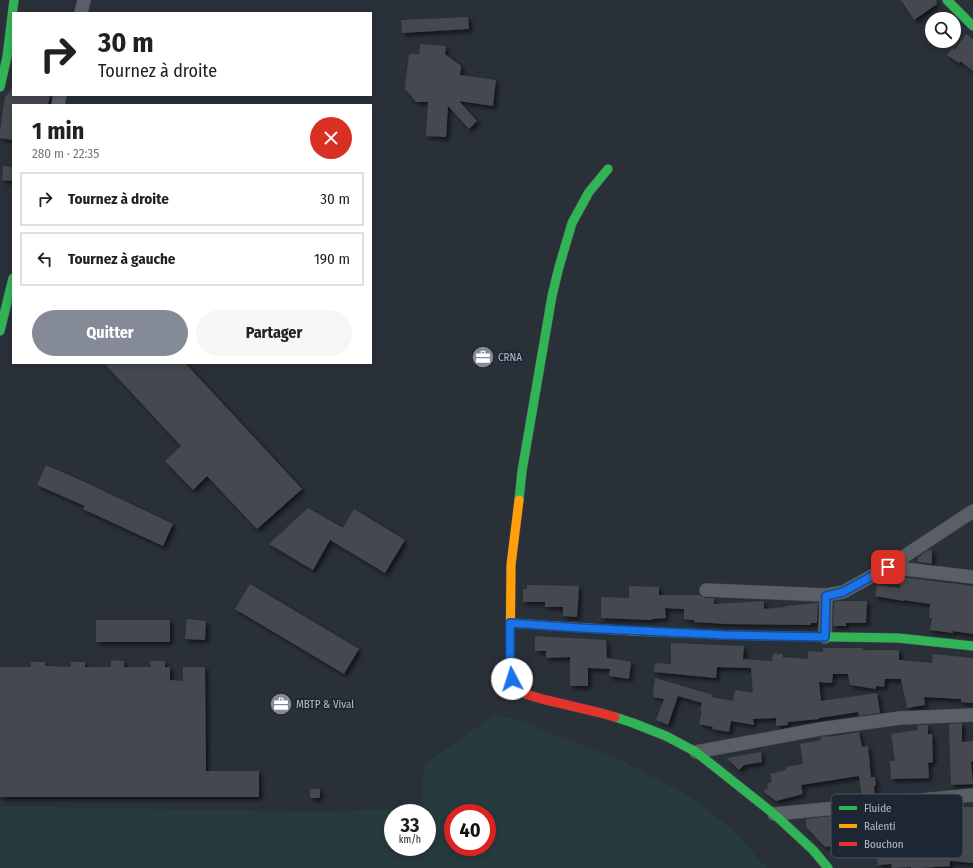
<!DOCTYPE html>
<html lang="fr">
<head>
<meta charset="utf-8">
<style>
  :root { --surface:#fff; --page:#f6f6f6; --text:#202124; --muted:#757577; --line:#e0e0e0; --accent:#848b96 }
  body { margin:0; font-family:"Fira Sans Condensed",sans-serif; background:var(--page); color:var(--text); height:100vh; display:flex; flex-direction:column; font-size:15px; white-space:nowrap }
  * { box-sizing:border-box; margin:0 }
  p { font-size:13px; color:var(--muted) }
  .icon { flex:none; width:22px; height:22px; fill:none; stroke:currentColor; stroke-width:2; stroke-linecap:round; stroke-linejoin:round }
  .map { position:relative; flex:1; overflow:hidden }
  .panel { position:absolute; left:12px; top:104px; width:360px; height:260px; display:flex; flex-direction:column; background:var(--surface); border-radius:0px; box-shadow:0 2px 6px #0003 }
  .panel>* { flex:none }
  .hud { position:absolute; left:12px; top:12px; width:360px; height:84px; border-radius:0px; box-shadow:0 2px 6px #0003; background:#fff; color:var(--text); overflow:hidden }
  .buttons { position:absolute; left:925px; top:12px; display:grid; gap:8px }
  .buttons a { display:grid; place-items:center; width:36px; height:36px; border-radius:50%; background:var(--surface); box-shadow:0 2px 6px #0003; font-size:20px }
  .speed { position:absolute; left:384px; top:804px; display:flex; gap:8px; font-size:20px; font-weight:700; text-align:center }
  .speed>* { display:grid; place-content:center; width:52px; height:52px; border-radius:50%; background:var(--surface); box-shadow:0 2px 6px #0003; line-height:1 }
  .speed small { font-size:10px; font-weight:400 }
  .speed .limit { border:6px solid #d22; background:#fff; color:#111 }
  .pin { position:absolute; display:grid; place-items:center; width:34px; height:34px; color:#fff; margin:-17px; border-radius:8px; box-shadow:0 2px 6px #0006 }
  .me { position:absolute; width:44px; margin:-22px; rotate:355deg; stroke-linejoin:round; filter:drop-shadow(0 0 3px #0008) }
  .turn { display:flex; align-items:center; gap:14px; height:84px; padding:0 20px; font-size:18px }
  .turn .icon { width:52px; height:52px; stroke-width:2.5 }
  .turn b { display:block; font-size:28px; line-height:34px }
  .round { display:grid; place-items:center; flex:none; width:42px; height:42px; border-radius:21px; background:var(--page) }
  .summary { display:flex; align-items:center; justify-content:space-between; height:68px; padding:0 20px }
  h1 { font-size:24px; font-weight:700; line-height:30px }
  .action { display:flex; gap:8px; margin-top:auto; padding:8px 20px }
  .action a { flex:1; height:46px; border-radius:24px; background:var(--accent); color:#fff; font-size:16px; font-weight:700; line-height:46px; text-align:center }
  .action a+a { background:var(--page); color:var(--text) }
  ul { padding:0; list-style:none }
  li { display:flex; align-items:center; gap:12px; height:54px; margin:0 8px 6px; padding:0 12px; border:2px solid var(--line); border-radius:0px }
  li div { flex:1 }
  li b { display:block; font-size:15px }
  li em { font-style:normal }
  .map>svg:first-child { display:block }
</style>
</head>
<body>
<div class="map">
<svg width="973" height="868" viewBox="0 0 973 868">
  <defs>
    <filter id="shadow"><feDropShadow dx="3" dy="3" stdDeviation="2" flood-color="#0009"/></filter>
  </defs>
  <rect width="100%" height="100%" fill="#2a3038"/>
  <path fill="#273a3e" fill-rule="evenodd" d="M493,716L513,718L624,762L691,797L734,831L767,868H0V806L323,812L425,808L423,799L422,780L425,764ZM393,813H427V847H393ZM453,813H487V847H453Z"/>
  <g fill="#444950" filter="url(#shadow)">
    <path d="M901,0H936L937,4L914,20Z"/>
    <path d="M468,17L469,29L402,33L401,20Z"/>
    <path d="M966,34L973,39V71L960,61L959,63L947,55L952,48L955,50Z"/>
    <path d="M420,44L446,46L445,54L461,66L460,75L496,80L493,106L459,101L477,121L469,129L448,106L446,137L426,136L428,102H416L405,89L409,54H419Z"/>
    <path d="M13,80V95H50L48,105H13V140L0,138V131L5,97L8,94L11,90Z"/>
    <path d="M3,166L13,167V181L2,180Z"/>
    <path d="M104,363H185L302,489L257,529L207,476L193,490L165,461L181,446Z"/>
    <path d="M46,465L89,484L173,524L163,546L83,509L85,506L37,485Z"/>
    <path d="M308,508L343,528L354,509L405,540L385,573L330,540L313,570L269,544Z"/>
    <path d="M928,550H932V564L918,562V557L921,556V555Z"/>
    <path d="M901,577L973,586V634L953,631V633L930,630L932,618H929L930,604L904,600V601L875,596L877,585L900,588Z"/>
    <path d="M250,584L359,649L344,674L235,609Z"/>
    <path d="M527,585L579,586L577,617L563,616V607H545V602H523V589H527Z"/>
    <path d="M629,586L659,587V595H700L705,598H714V604L764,601V609L786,607L785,606L818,603L817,623H811V625H808L726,624L694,622V620L684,619V609L665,608L666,618L652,619V620L601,618V597L629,598Z"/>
    <path d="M837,601H867L866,623H846V626H833L834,602Z"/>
    <path d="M187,619L206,621L205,640L185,639Z"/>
    <rect x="96" y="620" width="74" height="22"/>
    <path d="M535,636L606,640L607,658L631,662L629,679L609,676L610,669L588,668V686H570V657L546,658V651H535Z"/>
    <path d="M671,643L744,646L743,659L772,661L773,653L783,654V657L808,659V651L823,652V648H863V650H899V660L932,663L933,654L973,658V703L961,702V699L924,697L925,705L907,708L901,679H885L884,687L876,686V689L850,685L848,674H833L832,683L819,682L821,701L877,693L880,713L859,716L858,712L819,718V719L788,722V725L776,726V718L753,719L754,725L731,721L729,732L712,729L713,727L699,724L702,711L700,710L702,703L678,696L668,725L656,720L664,699L654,697V694H653L655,678L713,695L712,697L733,701L735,690L753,693L751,668L717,667L716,678L654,672L655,663L671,664Z"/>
    <path d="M111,660L124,661V667H151L150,661H165V667H170V680L183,681V667H205L206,771H259V797H0V667H31V662H45V666L71,667V662H85V667H111Z"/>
    <path d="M962,723V742L973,741V762H971L973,784L951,785L949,724Z"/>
    <path d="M918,725H928V734H932L933,762L928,763L929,778L891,779L890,761H895L891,734L918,730Z"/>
    <path d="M859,732L862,747L868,746L871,777H875L876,786H874L875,796L862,798L859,776L801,785L803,794L776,801L763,791L768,789L767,784L772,782L770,774L786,770V767L803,764L800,744L821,740L820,737L829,736V737Z"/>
    <path d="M761,752L762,762L744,765L739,770L727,758Z"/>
    <rect x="310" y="789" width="10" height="9"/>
    <path d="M938,807H973V863L950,861V866L920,868H911V867L892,868L891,864L878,865L876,844L870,845L869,842L856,844V843L833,847V846L825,847L806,827V819L833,816L836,832L853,829L850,815L865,813L867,828L895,824L892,814L902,811L905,822L926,821L925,808Z"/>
  </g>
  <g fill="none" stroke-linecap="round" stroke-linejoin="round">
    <g stroke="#484c53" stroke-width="14">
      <g id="street">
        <path d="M81,13L84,0"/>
        <path d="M58,105L60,95"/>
        <path d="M888,567L973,577"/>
        <path d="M706,590L826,595L843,592L888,567L973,511"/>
        <path d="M825,637L826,595"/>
        <path d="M696,752L820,729L900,718L973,715"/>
        <path d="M774,814L973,795"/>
      </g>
    </g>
    <g stroke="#484c53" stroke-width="10">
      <g id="fast">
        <path d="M947,0L973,26"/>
        <path d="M0,87L7,57L14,0"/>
        <path d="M0,331L13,278"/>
        <path d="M519,500L522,471L552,296L559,267L572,223L589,192L608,169"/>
        <path d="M633,631L726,635L898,638L973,646"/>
        <path d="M615,717L633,723L666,736L696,752L774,814L813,850L828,868"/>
      </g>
    </g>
    <g stroke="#484c53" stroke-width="10">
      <g id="slow">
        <path d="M510,623L633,631"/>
        <path d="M515,683L512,679L510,669L511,565L519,500"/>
      </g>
    </g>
    <g stroke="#484c53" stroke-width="10">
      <path id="jam" d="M515,683L517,687L526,694L542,699L601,713L615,717"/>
    </g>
    <use href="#street" stroke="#5a5e66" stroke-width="13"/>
    <use href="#fast" stroke="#30b455" stroke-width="9"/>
    <use href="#slow" stroke="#ff9f0a" stroke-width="9"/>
    <use href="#jam" stroke="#e5322d" stroke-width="9"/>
  </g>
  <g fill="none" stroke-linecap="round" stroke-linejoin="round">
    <g stroke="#114b97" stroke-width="10">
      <path id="route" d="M512,679L510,670V623L581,628L726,635L825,637L826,596L843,592L888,567"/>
    </g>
    <use href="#route" stroke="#1a73e8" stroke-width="7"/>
  </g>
  <defs>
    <g id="office-disc" transform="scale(1.15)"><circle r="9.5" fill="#848b96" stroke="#1d2633"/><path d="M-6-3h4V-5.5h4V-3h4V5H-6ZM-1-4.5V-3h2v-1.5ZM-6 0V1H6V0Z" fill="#fff"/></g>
  </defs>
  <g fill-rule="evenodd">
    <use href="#office-disc" x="483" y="357"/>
    <use href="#office-disc" x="281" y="704"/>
  </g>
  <g text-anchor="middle" stroke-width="3.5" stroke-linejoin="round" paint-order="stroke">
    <g font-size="11" fill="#b4bcc9" stroke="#1d2633" text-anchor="start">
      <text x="498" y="361">CRNA</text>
      <text x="296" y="708">MBTP &amp; Vival</text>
    </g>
  </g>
  <rect x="831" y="794" width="132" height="64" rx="6" fill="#1d2633" stroke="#4a5360" stroke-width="1"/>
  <rect x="839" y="806" width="18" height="4" fill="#30b455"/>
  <rect x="839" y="824" width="18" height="4" fill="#ff9f0a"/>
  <rect x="839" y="842" width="18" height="4" fill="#e5322d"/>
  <g font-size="11" fill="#b4bcc9">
    <text x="864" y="812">Fluide</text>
    <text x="864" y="830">Ralenti</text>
    <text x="864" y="848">Bouchon</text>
  </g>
</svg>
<div class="buttons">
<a><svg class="icon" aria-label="search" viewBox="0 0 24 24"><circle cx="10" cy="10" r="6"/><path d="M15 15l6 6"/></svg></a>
</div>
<div class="speed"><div>33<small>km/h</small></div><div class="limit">40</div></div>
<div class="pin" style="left:888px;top:567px;background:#d93025"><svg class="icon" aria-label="arrive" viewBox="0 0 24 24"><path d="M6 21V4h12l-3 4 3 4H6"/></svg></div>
<svg class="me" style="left:512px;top:679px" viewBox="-20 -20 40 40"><circle r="19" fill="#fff"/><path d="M0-13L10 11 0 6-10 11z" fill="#1a73e8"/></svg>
<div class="hud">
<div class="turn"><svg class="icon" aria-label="right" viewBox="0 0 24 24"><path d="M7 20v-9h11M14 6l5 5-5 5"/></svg><div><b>30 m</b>Tournez à droite</div></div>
</div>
<section class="panel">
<div class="summary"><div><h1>1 min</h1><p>280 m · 22:35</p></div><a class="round" style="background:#d93025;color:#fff"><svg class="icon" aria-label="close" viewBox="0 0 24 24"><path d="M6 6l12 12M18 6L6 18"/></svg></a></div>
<ul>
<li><svg class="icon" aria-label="right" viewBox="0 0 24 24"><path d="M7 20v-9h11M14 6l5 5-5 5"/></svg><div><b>Tournez à droite</b></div><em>30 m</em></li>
<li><svg class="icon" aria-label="left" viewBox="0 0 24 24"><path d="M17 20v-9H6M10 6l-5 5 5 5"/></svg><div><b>Tournez à gauche</b></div><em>190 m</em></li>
</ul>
<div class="action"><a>Quitter</a><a>Partager</a></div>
</section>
</div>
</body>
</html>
